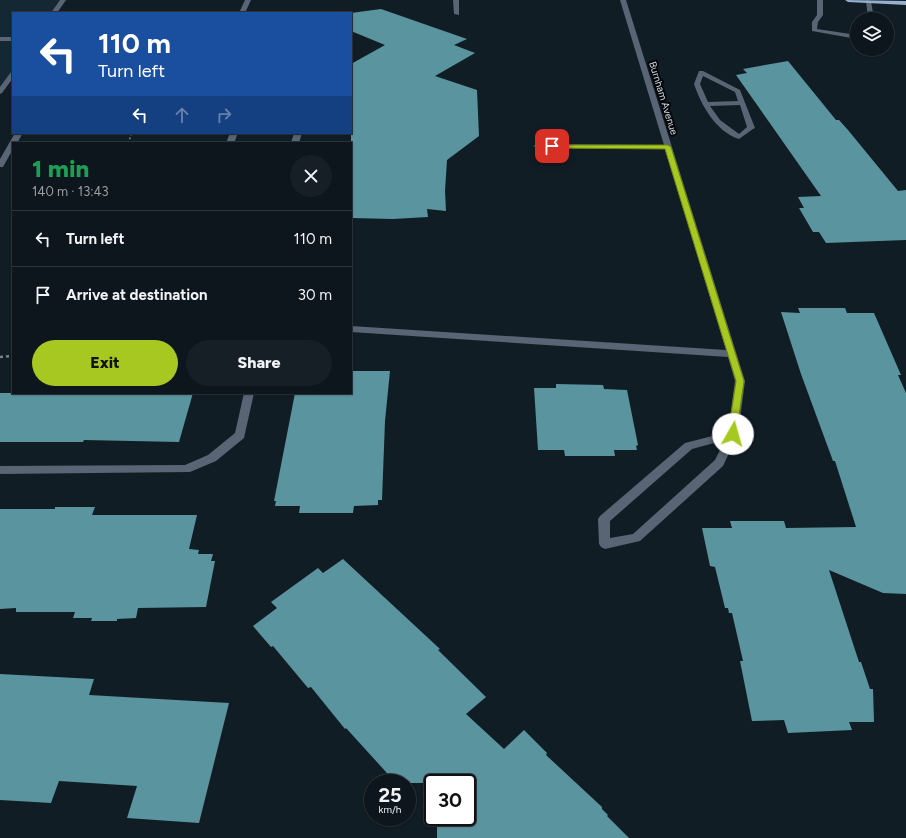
<!DOCTYPE html>
<html lang="en">
<head>
<meta charset="utf-8">
<style>
  :root { --surface:#0d161c; --page:#161f25; --text:#f1f3f6; --muted:#9a9fa3; --line:#2d353b; --accent:#a6c820 }
  body { margin:0; font-family:Figtree,sans-serif; background:var(--page); color:var(--text); height:100vh; display:flex; flex-direction:column; font-size:15px; white-space:nowrap }
  * { box-sizing:border-box; margin:0 }
  p { font-size:13px; color:var(--muted) }
  .icon { flex:none; width:22px; height:22px; fill:none; stroke:currentColor; stroke-width:2; stroke-linecap:round; stroke-linejoin:round }
  .map { position:relative; flex:1; overflow:hidden }
  .details { position:absolute; left:12px; top:142px; width:340px; height:252px; display:flex; flex-direction:column; background:var(--surface); border-radius:0px; box-shadow:0 1px 3px #0004,0 0 0 1px var(--line) }
  .details>* { flex:none }
  .hud { position:absolute; left:12px; top:12px; width:340px; height:122px; border-radius:0px; box-shadow:0 1px 3px #0004,0 0 0 1px var(--line); background:#1a4fa0; color:#fff; overflow:hidden }
  .buttons { position:absolute; left:850px; top:12px; display:grid; gap:8px }
  .buttons a { display:grid; place-items:center; width:44px; height:44px; border-radius:50%; background:var(--surface); box-shadow:0 1px 3px #0004,0 0 0 1px var(--line); font-size:20px }
  .speed { position:absolute; left:364px; top:774px; display:flex; gap:8px; font-size:20px; font-weight:700; text-align:center }
  .speed>* { display:grid; place-content:center; width:52px; height:52px; border-radius:50%; background:var(--surface); box-shadow:0 1px 3px #0004,0 0 0 1px var(--line); line-height:1 }
  .speed small { font-size:10px; font-weight:400 }
  .speed .limit { border:2px solid #111; border-radius:6px; background:#fff; color:#111 }
  .pin { position:absolute; display:grid; place-items:center; width:34px; height:34px; color:#fff; margin:-17px; border-radius:8px; box-shadow:0 2px 6px #0006 }
  .me { position:absolute; width:44px; margin:-22px; rotate:7deg; stroke-linejoin:round; filter:drop-shadow(0 0 3px #0008) }
  .turn { display:flex; align-items:center; gap:14px; height:84px; padding:0 20px; font-size:18px }
  .turn .icon { width:52px; height:52px; stroke-width:2.5 }
  .turn b { display:block; font-size:28px; line-height:34px }
  .lanes { display:flex; align-items:center; height:38px; padding:0 20px; background:#0003; justify-content:center; gap:20px; direction:ltr }
  .lanes .off { opacity:.35 }
  .round { display:grid; place-items:center; flex:none; width:42px; height:42px; border-radius:21px; background:var(--page) }
  .head { display:flex; align-items:center; justify-content:space-between; height:68px; padding:0 20px }
  h1 { font-size:24px; font-weight:800; line-height:30px; color:#1e9e55 }
  .action { display:flex; gap:8px; margin-top:auto; padding:8px 20px }
  .action a { flex:1; height:46px; border-radius:24px; background:var(--accent); color:#111; font-size:16px; font-weight:800; line-height:46px; text-align:center }
  .action a+a { background:var(--page); color:var(--text) }
  ul { padding:0; list-style:none }
  li { display:flex; align-items:center; gap:12px; height:56px; padding:0 20px; border-top:1px solid var(--line) }
  li div { flex:1 }
  li b { display:block; font-size:15px }
  li em { font-style:normal }
  .map>svg:first-child { display:block }
</style>
</head>
<body>
<div class="map">
<svg width="906" height="838" viewBox="0 0 906 838">
  <rect width="100%" height="100%" fill="#111d25"/>
  <path fill="#142833" d="M0,0H63L54,13H13V73L3,87H0Z"/>
  <g fill="#5a949f">
    <path d="M381,9L467,39L454,45L475,53L435,76L477,90L479,136L447,160L445,191L446,211L427,209L428,217L393,219L351,218V64L385,45L351,31V13Z"/>
    <path d="M788,61L836,120H839L848,130L898,191L906,190V240L826,243L819,232H813L799,208H804L798,197L821,196L736,75L747,73L743,69Z"/>
    <path d="M798,308H845L847,313H874L901,375H898L906,393V594L883,593L829,570L859,662H861L870,689H873L874,722H849L852,730L788,733L784,720L752,721L740,661H743L732,613H729L728,608H725L715,567L710,566L702,528H732L730,521H784L786,528L856,527L835,461H833L801,374L781,312L800,313Z"/>
    <path d="M351,371H390L385,421L382,500H378V505L354,506L353,513H299L300,506H275L276,501H274L295,393H351Z"/>
    <path d="M556,384L603,385L604,389L627,390L638,445L636,446L637,450H614L615,456H565L564,450H538L534,388H556Z"/>
    <path d="M0,393H193L179,442L84,440L83,442H0Z"/>
    <path d="M55,507H95L92,515H197L189,549L199,550L198,554H213L211,561H215L206,607L138,608L136,618L117,619V621H91L92,618H73L75,612H16V608L0,609V509H55Z"/>
    <path d="M343,559L440,649L438,650L486,697L466,714L504,749L524,730L547,753L546,755L602,807V809L608,815L607,816L629,838H437V827L432,822L436,817H467V787L471,783H396L346,728L345,729L311,687L308,688L273,646L271,647L253,626L277,608L271,602L318,568L323,573Z"/>
    <path d="M0,674L94,679L89,695L229,703L199,823L127,818L137,786L59,781L51,803L0,800Z"/>
  </g>
  <g fill="none" stroke-linecap="round" stroke-linejoin="round">
    <path stroke="#788288" stroke-width="1.5" stroke-dasharray="2 2" stroke-linecap="butt" d="M128,143L132,133"/>
    <path stroke="#788288" stroke-width="2.5" stroke-dasharray="3 3" stroke-linecap="butt" d="M0,357L13,356"/>
    <g fill="#596474" fill-rule="evenodd">
      <path d="M60,0H66L57,13H51Z"/>
      <path d="M245,0H251L245,13H239Z"/>
      <path d="M453,0H459V15L454,14Z"/>
      <path d="M620,0H626L745,381L738,434L723,466L640,541L605,549L601,547L599,544L598,519L600,516L685,443L728,432L735,381L728,357L351,332V326L726,350L665,149L537,148L533,146L537,144L664,145ZM725,440L715,460L633,534L610,538V521L692,449Z"/>
      <path d="M817,0H823V15L818,22L817,29L857,35V39L812,31V22L817,15Z"/>
      <path d="M866,0L871,1L874,19H868Z"/>
      <rect x="0" y="37" width="13" height="4"/>
      <path d="M13,71V78L2,93L0,94V87L11,72Z"/>
      <path d="M699,71H703L740,90L755,128L753,129L739,139C716,132 701,105 694,84ZM703,76L735,92L738,101L708,102L700,84ZM740,105L747,127L739,134L720,120L710,106Z"/>
      <path d="M15,133H23L17,143H13V149L3,167H0V159Z"/>
      <path d="M230,133H238L234,143H226Z"/>
      <path d="M294,133H302L299,143H291Z"/>
      <path d="M244,393H254L244,438L216,461L190,472L0,474V466L185,465L208,455L235,433Z"/>
    </g>
    <path fill="#97afcf" fill-rule="evenodd" d="M845,0L906,1V5L848,2Z"/>
  </g>
  <path fill="#a6c820" stroke="#6c8215" d="M550,145H668L671,147L744,381L736,436L733,437L728,434L736,381L665,149L552,148L549,146Z"/>
  <g text-anchor="middle" stroke-width="4" stroke-linejoin="round" paint-order="stroke">
    <g font-size="10" fill="#d7dfe4" stroke="#03070a">
      <text transform="translate(664 98) rotate(73)" y="4">Burnham Avenue</text>
    </g>
  </g>
</svg>
<div class="buttons">
<a><svg class="icon" aria-label="layers" viewBox="0 0 24 24"><path d="M12 4l9 5-9 5-9-5zM3 14l9 5 9-5"/></svg></a>
</div>
<div class="speed"><div>25<small>km/h</small></div><div class="limit">30</div></div>
<div class="pin" style="left:552px;top:146px;background:#d93025"><svg class="icon" aria-label="arrive" viewBox="0 0 24 24"><path d="M6 21V4h12l-3 4 3 4H6"/></svg></div>
<svg class="me" style="left:733px;top:434px" viewBox="-20 -20 40 40"><circle r="19" fill="#fff"/><path d="M0-13L10 11 0 6-10 11z" fill="#a6c820"/></svg>
<div class="hud">
<div class="turn"><svg class="icon" aria-label="left" viewBox="0 0 24 24"><path d="M17 20v-9H6M10 6l-5 5 5 5"/></svg><div><b>110 m</b>Turn left</div></div>
<div class="lanes"><svg class="icon" aria-label="left" viewBox="0 0 24 24"><path d="M17 20v-9H6M10 6l-5 5 5 5"/></svg><svg class="icon off" aria-label="ahead" viewBox="0 0 24 24"><path d="M12 20V5M6 11l6-6 6 6"/></svg><svg class="icon off" aria-label="right" viewBox="0 0 24 24"><path d="M7 20v-9h11M14 6l5 5-5 5"/></svg></div>
</div>
<section class="details">
<div class="head"><div><h1>1 min</h1><p>140 m · 13:43</p></div><a class="round"><svg class="icon" aria-label="close" viewBox="0 0 24 24"><path d="M6 6l12 12M18 6L6 18"/></svg></a></div>
<ul>
<li><svg class="icon" aria-label="left" viewBox="0 0 24 24"><path d="M17 20v-9H6M10 6l-5 5 5 5"/></svg><div><b>Turn left</b></div><em>110 m</em></li>
<li><svg class="icon" aria-label="arrive" viewBox="0 0 24 24"><path d="M6 21V4h12l-3 4 3 4H6"/></svg><div><b>Arrive at destination</b></div><em>30 m</em></li>
</ul>
<div class="action"><a>Exit</a><a>Share</a></div>
</section>
</div>
</body>
</html>
